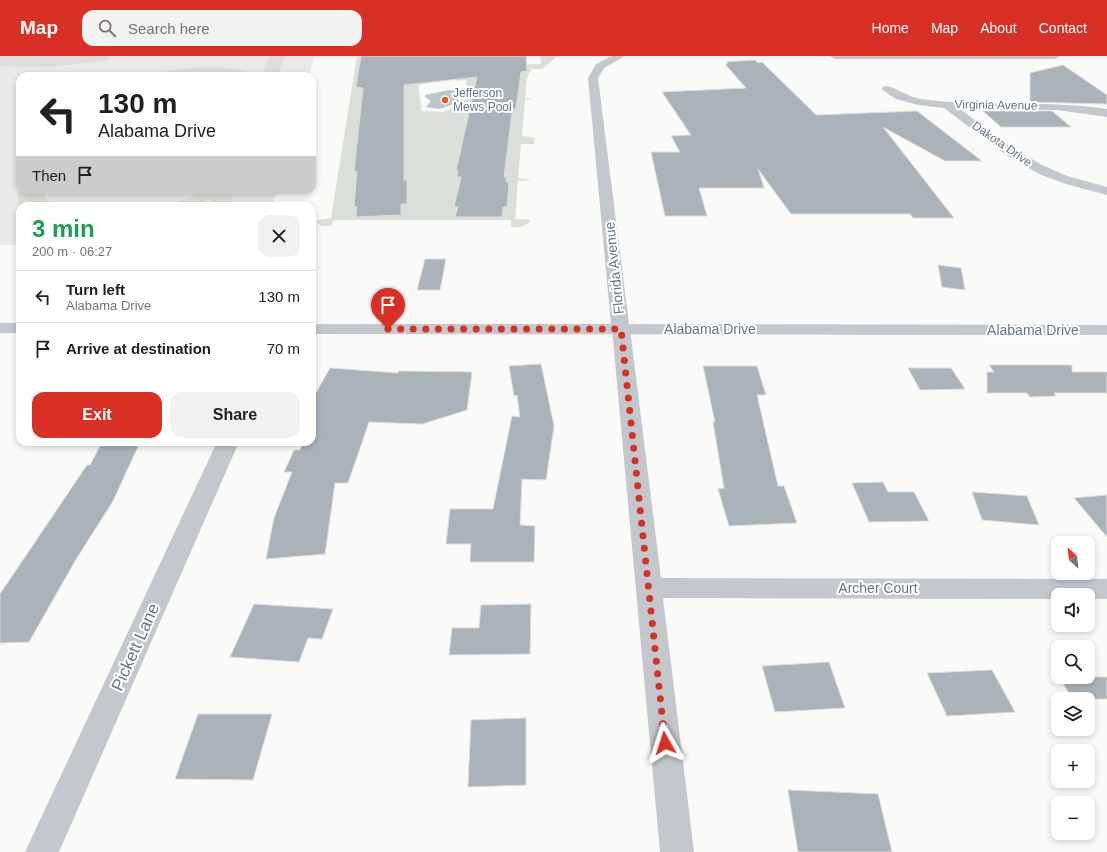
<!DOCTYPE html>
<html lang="en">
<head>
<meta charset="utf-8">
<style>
  :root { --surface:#fff; --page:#f2f2f2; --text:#202124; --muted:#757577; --line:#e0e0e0; --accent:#d93025 }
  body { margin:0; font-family:Helvetica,sans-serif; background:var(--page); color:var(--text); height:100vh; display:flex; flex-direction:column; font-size:15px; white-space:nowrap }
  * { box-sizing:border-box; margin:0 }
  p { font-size:13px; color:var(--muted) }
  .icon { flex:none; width:22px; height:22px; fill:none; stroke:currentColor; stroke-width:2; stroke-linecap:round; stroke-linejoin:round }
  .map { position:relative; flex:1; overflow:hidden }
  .side { position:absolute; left:16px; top:146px; width:300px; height:244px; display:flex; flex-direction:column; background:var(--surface); border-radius:12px; box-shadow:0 2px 6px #0003 }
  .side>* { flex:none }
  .guide { position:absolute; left:16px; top:16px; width:300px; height:122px; border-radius:12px; box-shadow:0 2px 6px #0003; background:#fff; color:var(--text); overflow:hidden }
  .needle { width:26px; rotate:333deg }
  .fabs { position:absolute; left:1051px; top:480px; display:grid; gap:8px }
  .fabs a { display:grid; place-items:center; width:44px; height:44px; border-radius:8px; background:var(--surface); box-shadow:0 2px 6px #0003; font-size:20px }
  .pin { position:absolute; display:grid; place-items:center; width:34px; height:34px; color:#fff; margin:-41px -17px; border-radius:50% 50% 50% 0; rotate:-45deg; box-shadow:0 0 4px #0007 }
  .pin .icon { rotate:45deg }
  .me { position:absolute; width:44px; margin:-22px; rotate:354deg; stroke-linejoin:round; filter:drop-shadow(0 0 3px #0008) }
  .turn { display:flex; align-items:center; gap:14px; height:84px; padding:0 16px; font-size:18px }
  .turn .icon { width:52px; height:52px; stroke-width:2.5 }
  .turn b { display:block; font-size:28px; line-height:34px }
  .then { display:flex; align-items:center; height:38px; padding:0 16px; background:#0003; gap:8px; font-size:15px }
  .round { display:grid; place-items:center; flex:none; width:42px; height:42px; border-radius:12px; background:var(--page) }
  .head { display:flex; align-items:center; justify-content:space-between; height:68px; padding:0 16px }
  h1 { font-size:24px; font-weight:700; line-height:30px; color:#1e9e55 }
  .primary-button { display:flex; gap:8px; margin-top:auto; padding:8px 16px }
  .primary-button a { flex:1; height:46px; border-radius:12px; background:var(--accent); color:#fff; font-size:16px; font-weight:700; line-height:46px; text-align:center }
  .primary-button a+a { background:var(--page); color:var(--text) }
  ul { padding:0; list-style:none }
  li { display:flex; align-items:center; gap:12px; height:52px; padding:0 16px; border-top:1px solid var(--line) }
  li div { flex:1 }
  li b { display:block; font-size:15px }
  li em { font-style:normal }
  header { display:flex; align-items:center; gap:24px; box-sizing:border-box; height:56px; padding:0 20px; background:var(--accent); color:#fff }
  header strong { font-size:19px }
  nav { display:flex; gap:22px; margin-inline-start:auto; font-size:14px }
  .search { width:280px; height:36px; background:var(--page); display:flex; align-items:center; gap:10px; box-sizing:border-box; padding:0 14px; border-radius:12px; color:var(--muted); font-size:15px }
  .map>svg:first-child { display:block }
</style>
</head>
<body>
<header>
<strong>Map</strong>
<div class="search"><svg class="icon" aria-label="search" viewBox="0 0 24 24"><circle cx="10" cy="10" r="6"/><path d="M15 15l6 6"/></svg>Search here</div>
<nav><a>Home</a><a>Map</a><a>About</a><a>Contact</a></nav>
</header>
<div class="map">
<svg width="1107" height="796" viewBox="0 0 1107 796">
  <rect width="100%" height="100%" fill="#fafaf8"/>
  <path fill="#e8e9e9" d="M0,0H315L309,20H20V134H277L272,150H20V189H0Z"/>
  <g fill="#dadfd7" fill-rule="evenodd">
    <path d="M0,0H106L110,4C73,9 37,14 0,9Z"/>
    <path d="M269,0H285L277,20H237L201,17L143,20C182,11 224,6 262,20Z"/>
    <path d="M357,0H361L360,4H363L360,5L359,11H362L359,32H365L361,45H364V46L361,47L360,54L394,31L489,10L541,8L540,0H558L542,13H531L527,22L525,42L534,43L525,44L522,80L535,82L534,88H521L518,122L532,124L518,125L515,163H529L530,166C525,170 516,173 511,170V164H334L331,170H322L317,167L318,164L331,162ZM456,23L457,25L466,24L468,36L463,48L443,56L422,55L418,29ZM517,46L512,57L465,76L468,59ZM404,68L403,124H407V148H401L400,159L356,161L357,151H354L356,127L360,121H356L357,115L354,116ZM460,94H463L500,121H506V127H509L508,137H504L508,140L507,151H503L502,161H455L458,151H454L459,127L462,126L463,121L458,115H456Z"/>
    <path d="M20,132V134H44L43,138L48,145L57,150H21C17,144 16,139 20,132Z"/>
    <path d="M202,134H235L229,150H208L212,142L194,150H163L191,141Z"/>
  </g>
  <path fill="#bbc7cb" d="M449,34L462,36L461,39L456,41L460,46L440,53L426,51L431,45L425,41V39Z"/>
  <g fill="#aab3b9" stroke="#dcdcda">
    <path d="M361,0H526L527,15L521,16L516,53H513L512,57L504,121H506V126L509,127L507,151H503L502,161H455L458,151H454L461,121H457L458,115H456L477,21L404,29V124H407V148H401V159L356,161L357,151H354L357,115L354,116L363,32L356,31Z"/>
    <path d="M755,4L758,7L762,6L816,59L917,55L982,105H945L883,71L954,162H913L910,158H791L758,113L764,132H699L707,160H665L651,96H680L671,80L691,79L662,36L746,32L725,8H728L726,6Z"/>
    <path d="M1063,9L1107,39V48L1030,46V17Z"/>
    <path d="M983,55H1052L1071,71H1001Z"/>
    <path d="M425,203H446L440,234H417Z"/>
    <path d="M938,209L961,212L965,234L942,231Z"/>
    <path d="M541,308L554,370L546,424L522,423L520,469L535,470L534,506H470L471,488H446L450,453H493L512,360L520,361L517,339L514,340L509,310Z"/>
    <path d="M989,309H1072V316H1107V337H1054L1056,340L1030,341L1027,337H987V316H994Z"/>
    <path d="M703,310H757L766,339H757L778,430H784L797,467L729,470L718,433L724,432L713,366H715Z"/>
    <path d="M330,312L398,317L399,315L472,316L467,354L422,368L369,366L348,427H335L325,498L266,503L274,462L292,416H284L294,394H300L303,386H312V344Z"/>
    <path d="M908,312H951L965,333L920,334Z"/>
    <path d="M140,386L113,445L75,505L29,586L0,587V538L87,409H90L101,388Z"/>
    <path d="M883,426L888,436H914L929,465L869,466L852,427Z"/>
    <path d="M972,436L1027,440L1039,469L982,464Z"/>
    <path d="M1107,439V481L1074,442Z"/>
    <path d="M254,548L333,553L322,583L308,582L299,606L230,601Z"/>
    <path d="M531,548L530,598L449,599L452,572H479L481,549Z"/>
    <path d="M829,606L845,652L775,656L762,610Z"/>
    <path d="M992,614L1015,656L947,660L927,617Z"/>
    <path d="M1059,621H1107V643H1073Z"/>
    <path d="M198,658H272L253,724L175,723Z"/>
    <path d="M526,662V729L468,731L471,664Z"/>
    <path d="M788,734L878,738L892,796H798Z"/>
  </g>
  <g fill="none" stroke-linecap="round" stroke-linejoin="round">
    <g fill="#c3c8cc" fill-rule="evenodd">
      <path d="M830,0H1060L1055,3H835Z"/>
      <path d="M887,30C899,33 908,41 921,43C983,52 1044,43 1107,53V61L1057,54L960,53L1007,88L1042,109L1067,120L1107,131V139L1066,128L1041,119L1009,101L944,52L918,49L896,43L881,33L883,31Z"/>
      <path d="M621,268L627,269L630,273L661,522L1107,523V543H1088V539H1058V543L663,542L694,796H660L612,273L615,269Z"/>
      <path d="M217,386H239L59,796H25Z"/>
    </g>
    <g fill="#c3c8cc" fill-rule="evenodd">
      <path d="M612,0H625L604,12L598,22L629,268L1107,269V279L312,278V268H611L588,22L596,8Z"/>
      <rect x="0" y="267" width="20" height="10"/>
    </g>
  </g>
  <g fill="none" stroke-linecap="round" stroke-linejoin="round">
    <path stroke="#d93025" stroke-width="7" stroke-dasharray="0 12.6" d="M388,273H621L665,687"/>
  </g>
  <circle fill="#e4572e" stroke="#fff" stroke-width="1.5" cx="445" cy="44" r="4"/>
  <g text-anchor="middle" stroke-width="4" stroke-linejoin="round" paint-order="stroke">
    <g font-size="12" fill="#657683" stroke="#fff" text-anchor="start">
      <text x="453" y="41">Jefferson<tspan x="453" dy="14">Mews Pool</tspan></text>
    </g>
    <g font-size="12" fill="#657683" stroke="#fff">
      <text transform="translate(996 49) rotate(1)" y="4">Virginia Avenue</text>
      <text transform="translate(1002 88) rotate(35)" y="4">Dakota Drive</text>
    </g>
    <g font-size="14" fill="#657683" stroke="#fff">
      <text transform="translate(614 212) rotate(-96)" y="5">Florida Avenue</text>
      <text x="710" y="278">Alabama Drive</text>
      <text x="1033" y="279">Alabama Drive</text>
      <text x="878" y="537">Archer Court</text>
    </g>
    <g font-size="17" fill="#657683" stroke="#fff">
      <text transform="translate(135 591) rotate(-66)" y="6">Pickett Lane</text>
    </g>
  </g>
</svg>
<div class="fabs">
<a><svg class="needle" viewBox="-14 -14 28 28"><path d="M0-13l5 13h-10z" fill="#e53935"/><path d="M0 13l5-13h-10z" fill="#757577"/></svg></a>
<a><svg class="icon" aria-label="sound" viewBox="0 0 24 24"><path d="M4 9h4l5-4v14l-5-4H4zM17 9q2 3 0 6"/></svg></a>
<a><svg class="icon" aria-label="search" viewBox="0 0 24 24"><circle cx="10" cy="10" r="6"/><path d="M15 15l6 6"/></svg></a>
<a><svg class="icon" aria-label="layers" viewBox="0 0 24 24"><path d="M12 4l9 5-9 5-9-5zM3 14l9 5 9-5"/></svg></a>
<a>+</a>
<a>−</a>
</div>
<div class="pin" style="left:388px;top:273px;background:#d93025"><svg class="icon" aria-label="arrive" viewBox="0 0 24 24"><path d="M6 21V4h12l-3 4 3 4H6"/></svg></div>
<svg class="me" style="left:665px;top:687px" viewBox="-20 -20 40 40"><path d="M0-17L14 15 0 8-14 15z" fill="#d93025" stroke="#fff" stroke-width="4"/></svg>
<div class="guide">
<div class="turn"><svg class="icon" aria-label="left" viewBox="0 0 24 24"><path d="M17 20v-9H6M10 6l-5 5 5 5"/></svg><div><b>130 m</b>Alabama Drive</div></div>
<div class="then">Then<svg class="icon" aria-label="arrive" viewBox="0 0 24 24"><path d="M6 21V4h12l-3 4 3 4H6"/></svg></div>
</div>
<section class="side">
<div class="head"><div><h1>3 min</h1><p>200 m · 06:27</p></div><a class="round"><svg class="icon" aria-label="close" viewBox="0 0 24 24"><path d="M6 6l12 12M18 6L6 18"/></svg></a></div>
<ul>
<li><svg class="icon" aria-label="left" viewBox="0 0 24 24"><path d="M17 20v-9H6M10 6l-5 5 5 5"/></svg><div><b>Turn left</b><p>Alabama Drive</p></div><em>130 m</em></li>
<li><svg class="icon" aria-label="arrive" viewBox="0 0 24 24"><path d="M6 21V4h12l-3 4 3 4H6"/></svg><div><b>Arrive at destination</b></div><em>70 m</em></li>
</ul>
<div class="primary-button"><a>Exit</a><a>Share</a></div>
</section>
</div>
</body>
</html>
